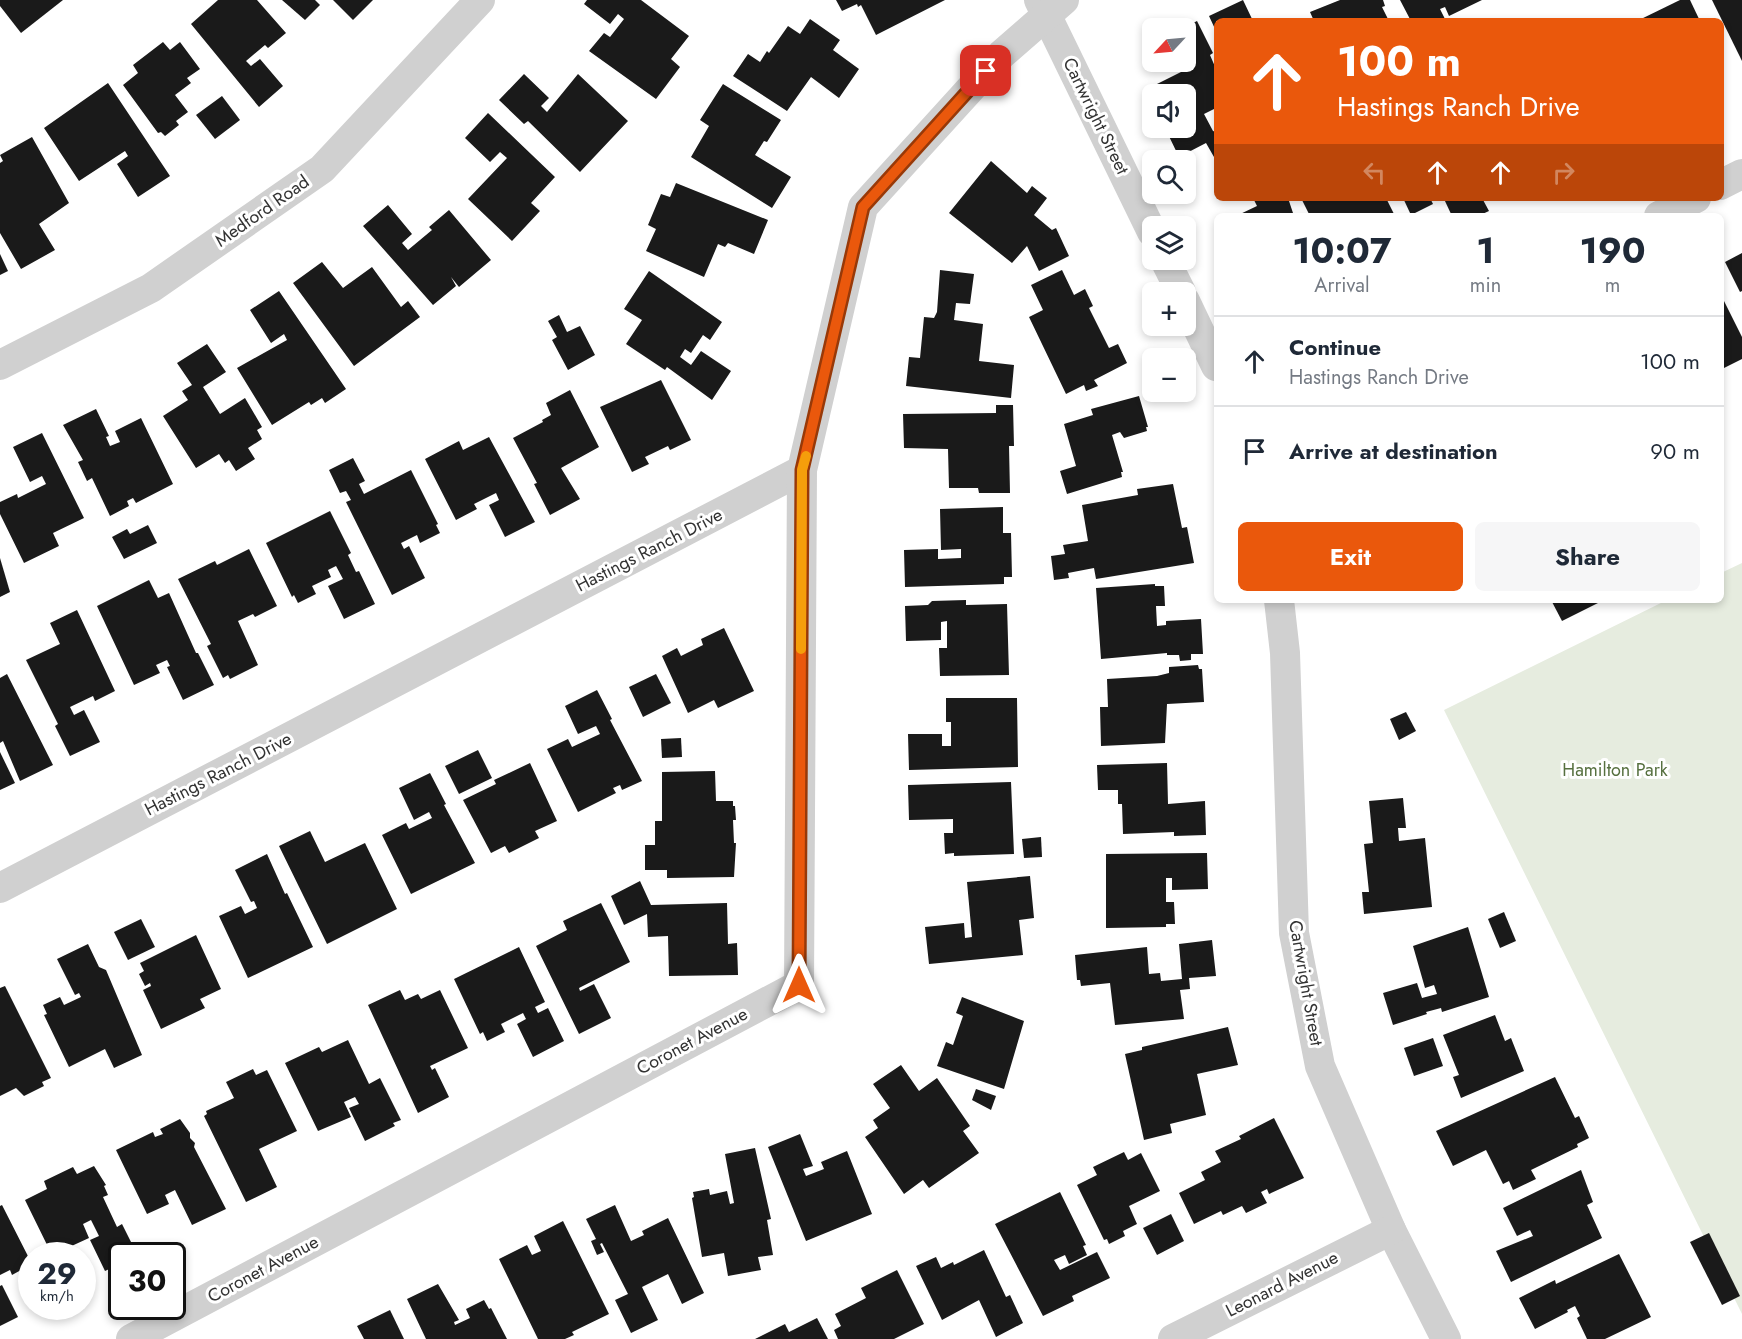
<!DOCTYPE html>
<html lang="en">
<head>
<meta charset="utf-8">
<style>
  :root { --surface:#fff; --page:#f6f6f7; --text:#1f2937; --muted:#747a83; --line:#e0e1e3; --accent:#ea580c }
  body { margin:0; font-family:Jost,sans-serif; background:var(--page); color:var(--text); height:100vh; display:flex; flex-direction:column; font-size:22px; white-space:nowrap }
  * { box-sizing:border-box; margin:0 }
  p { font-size:20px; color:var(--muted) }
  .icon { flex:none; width:33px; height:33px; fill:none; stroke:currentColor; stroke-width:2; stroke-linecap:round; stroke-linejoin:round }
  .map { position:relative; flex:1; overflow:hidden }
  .panel { position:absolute; left:1214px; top:213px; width:510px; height:390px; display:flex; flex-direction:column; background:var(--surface); border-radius:9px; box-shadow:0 3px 9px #0003 }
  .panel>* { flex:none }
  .banner { position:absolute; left:1214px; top:18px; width:510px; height:183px; border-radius:9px; box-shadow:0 3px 9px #0003; background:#ea580c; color:#fff; overflow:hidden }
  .needle { width:39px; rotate:244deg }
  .controls { position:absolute; left:1142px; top:18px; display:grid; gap:12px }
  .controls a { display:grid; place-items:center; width:54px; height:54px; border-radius:9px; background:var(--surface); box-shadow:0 3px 9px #0003; font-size:30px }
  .speed { position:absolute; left:18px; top:1242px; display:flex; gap:12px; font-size:30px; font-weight:700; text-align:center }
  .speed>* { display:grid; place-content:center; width:78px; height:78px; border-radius:50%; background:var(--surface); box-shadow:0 3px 9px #0003; line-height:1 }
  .speed small { font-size:15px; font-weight:400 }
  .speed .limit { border:3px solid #111; border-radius:9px; background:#fff; color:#111 }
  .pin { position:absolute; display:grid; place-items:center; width:51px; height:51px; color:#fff; margin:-26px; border-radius:12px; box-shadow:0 3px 9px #0006 }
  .me { position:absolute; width:66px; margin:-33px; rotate:0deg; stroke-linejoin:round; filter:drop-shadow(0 0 4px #0008) }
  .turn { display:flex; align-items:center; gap:21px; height:126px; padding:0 24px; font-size:27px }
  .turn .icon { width:78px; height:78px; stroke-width:2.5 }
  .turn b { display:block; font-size:42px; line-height:51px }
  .lanes { display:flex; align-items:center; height:57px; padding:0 24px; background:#0003; justify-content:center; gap:30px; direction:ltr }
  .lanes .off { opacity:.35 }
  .eta { display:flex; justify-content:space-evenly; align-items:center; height:102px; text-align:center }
  .eta b { font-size:36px; font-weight:700; line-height:42px }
  .button { display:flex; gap:12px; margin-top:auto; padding:12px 24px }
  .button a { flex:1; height:69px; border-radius:9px; background:var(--accent); color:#fff; font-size:24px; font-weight:700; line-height:69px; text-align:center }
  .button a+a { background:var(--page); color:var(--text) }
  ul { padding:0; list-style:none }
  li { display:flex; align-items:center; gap:18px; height:90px; padding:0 24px; border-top:2px solid var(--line) }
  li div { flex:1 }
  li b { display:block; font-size:22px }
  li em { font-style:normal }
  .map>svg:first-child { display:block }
</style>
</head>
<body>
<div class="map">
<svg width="1742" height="1339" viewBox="0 0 1742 1339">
  <rect width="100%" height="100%" fill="#fff"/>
  <path fill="#e6ecdf" d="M1742,563V1314L1444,710L1667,600H1720L1721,573Z"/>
  <g fill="#1a1a1a">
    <path d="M0,0H63L21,33L0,6Z"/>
    <path d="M218,0H257L286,33L268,48L265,45L246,61L251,66L260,59L283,86L259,107L191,24Z"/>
    <path d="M282,0H315L320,5L305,20Z"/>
    <path d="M333,0H373L353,20Z"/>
    <path d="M587,0H641L689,36L671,59L680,67L656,99L589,51L604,33L610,37L624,19L618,14L610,24L584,4Z"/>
    <path d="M836,0H945L876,35L861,5L858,7L857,4L842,11Z"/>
    <path d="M1243,0L1253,21H1216V31L1209,16Z"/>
    <path d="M1340,0H1383L1385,6L1382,7L1389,21H1314L1310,12Z"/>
    <path d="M1400,0H1482L1449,16L1445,7L1440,9L1446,21H1416L1415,19L1411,21Z"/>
    <path d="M1680,0H1690L1700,21H1637Z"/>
    <path d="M1712,0H1742V61Z"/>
    <path d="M810,19L840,40L833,50L859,69L839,98L811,77L787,111L733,76L748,54L760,62L767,51L769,53L788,26L800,34Z"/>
    <path d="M1197,21L1213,53L1210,55L1216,69V108L1204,114L1213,131L1216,132V156L1214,157L1206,143L1179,157L1165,128H1185V94H1152V99L1147,89L1183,71L1178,62H1185V27Z"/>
    <path d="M163,42L170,50L180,42L200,69L187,78L191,83L175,95L188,112L176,121L179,125L165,136L161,132L158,133L123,85L138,73L133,65Z"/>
    <path d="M524,74L549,98L541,106L547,112L578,74L628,121L580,172L528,121L524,124L499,100Z"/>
    <path d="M108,83L170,176L138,197L117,164L128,156L125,151L79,181L44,128Z"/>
    <path d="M723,84L781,120L767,142L764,141L755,155L791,177L772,208L691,157L709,126L700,120Z"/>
    <path d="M222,96L240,120L215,139L196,115Z"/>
    <path d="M488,113L555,177L531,203L540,211L512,241L468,199L507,158L500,152L490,162L465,138Z"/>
    <path d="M32,137L69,203L39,224L55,250L21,269L0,233V163L3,161L0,155Z"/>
    <path d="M991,161L1027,193L1032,186L1047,198L1034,215L1052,230L1056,228L1069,256L1039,271L1027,246L1012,263L949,213Z"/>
    <path d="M676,183L768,220L754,254L728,243L725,247L718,244L704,277L646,251L656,229L648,225L661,194L670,197Z"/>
    <path d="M1253,198H1288L1294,216H1236L1257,206Z"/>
    <path d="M1301,198H1386L1395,216H1310Z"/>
    <path d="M1403,198H1430L1433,204L1411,215Z"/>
    <path d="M1482,198L1489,211L1478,216H1452L1444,199Z"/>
    <path d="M388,205L412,234L402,243L408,250L432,230L429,227L449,210L491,260L459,287L451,277L456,286L433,305L363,226Z"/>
    <path d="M1742,253V291L1740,292L1725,262Z"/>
    <path d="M0,254L8,271L0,275Z"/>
    <path d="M322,262L343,288L372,267L401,307L408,301L420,317L354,366L293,283Z"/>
    <path d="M940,270L974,274L970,304L956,303L954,320L983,324L979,361L1014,365L1011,398L906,386L909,357L920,358L924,317L934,318L937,312Z"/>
    <path d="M1062,270L1074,295L1085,289L1093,306L1089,308L1109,348L1118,344L1127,363L1094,380L1098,386L1086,391L1084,385L1066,394L1029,317L1043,310L1031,285Z"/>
    <path d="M649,271L722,322L710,340L703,335L691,353L685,349L680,357L691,365L701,351L731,371L712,400L667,367L665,370L626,344L642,320L624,309Z"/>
    <path d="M279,291L346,389L325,403L322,398L311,405L309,402L272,425L237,368L287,340L284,334L271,343L250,310Z"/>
    <path d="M1720,293L1742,337V359L1720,370Z"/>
    <path d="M559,315L567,332L580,326L595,355L568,370L552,340L557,337L548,321Z"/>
    <path d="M207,344L226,372L203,387L220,414L245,398L262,427L257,430L262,439L248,448L255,459L236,471L229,460L225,463L219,454L196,468L163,416L188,400L182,391L192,385L177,363Z"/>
    <path d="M661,380L691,440L670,450L668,446L645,457L649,464L632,472L600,407Z"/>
    <path d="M570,390L599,447L561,468L580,499L550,515L534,484L537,483L513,438L543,422L542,420L551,415L546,403Z"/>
    <path d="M1139,396L1148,427H1146L1147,431L1124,438L1120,432L1112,435L1123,472H1121L1122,477L1067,494L1060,471L1076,466L1064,424L1093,415L1091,409Z"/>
    <path d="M996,405H1013L1014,446H1009L1010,493H979L978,488H949L948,449L904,448L903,414L996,413Z"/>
    <path d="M96,409L109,436L106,437L110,446L120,442L115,431L141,418L173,484L136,503L133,498L127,501L129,506L110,516L92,478L87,481L78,462L83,460L63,425Z"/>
    <path d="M42,433L84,518L53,533L59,546L24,563L0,514V502L17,494L18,498L46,484L42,476L30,482L13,447Z"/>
    <path d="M489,437L535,522L505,537L489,505L499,500L496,493L474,504L477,509L456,520L425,459L459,441L463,450Z"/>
    <path d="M353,458L365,481L359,484L364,494L411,470L438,524L436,525L440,533L420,543L417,535L401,543L404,549L409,546L425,578L392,595L346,502L351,500L346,491L340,493L329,470Z"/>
    <path d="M1173,484L1182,528L1187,527L1194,563L1096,579L1094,568L1068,573L1069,578L1054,580L1051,556L1065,554L1063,545L1088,541L1082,505L1138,495L1137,489Z"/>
    <path d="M1003,507V533H1011L1012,577H1004V584L905,587L904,550L938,549V559L961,558V549L941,550L940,509Z"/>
    <path d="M330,511L351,553L348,555L356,572L359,571L375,604L344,619L328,586L343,579L336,566L328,570L331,577L312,586L316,594L298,603L294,595L292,597L266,543Z"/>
    <path d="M148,525L157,543L124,559L112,537L127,529L130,534Z"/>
    <path d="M249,549L277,606L255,617L253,614L238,621L258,665L230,679L228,675L223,678L207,646L211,644L178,579L215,561L217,565Z"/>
    <path d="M0,558L10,592L0,597Z"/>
    <path d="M149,580L158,598L169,593L196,653H198L214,685L183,700L167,667L170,666L167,660L156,665L160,673L134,685L97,606Z"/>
    <path d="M1155,584V586H1164L1165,606H1156L1157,626L1166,625V621L1201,619L1203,654H1191V660L1180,661L1179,655H1167V653L1101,659L1096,588Z"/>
    <path d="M966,600V605L1007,604L1009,675L940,676L939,648H947V621L941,622V640L906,641L905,606L928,605L932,601Z"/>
    <path d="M1551,600H1604L1562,621Z"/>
    <path d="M77,610L115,691L95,701L93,696L70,707L74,715L84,710L100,742L70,756L55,726L58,724L26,660L60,644L50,623Z"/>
    <path d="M724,628L754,691L718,708L714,700L688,713L662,656L677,648L681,656L703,645L701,639Z"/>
    <path d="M1198,665L1199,669H1202L1204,702L1167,704L1165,743L1101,746L1100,707H1108L1107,679L1157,676L1169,673V667Z"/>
    <path d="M7,674L53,765L20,781L3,741L0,743V678Z"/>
    <path d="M656,674L671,703L643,717L629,687Z"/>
    <path d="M597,690L612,719L610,720L642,781L622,790L620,785L613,788L616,793L578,812L547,749L568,739L572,747L600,734L596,726L578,734L565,706Z"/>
    <path d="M946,698H1017L1018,767L909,770L908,734H942V746H951V722H946Z"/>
    <path d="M1406,712L1416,731L1399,740L1390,719Z"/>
    <path d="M681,738L682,757L662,758L661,739Z"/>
    <path d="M478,750L492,778L459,794L445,766Z"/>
    <path d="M0,752L15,783L0,790Z"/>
    <path d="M530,763L557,821L535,831L539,838L509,853L505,846L491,853L463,800L496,784L494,780Z"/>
    <path d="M1167,763L1168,804L1205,801L1206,835L1174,836V832L1123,834L1122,804H1118V790H1098L1097,765Z"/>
    <path d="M715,771L716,801H733V806H735L736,820H733L734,843H736L734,877L667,878V870H645V845H655V821H662V772Z"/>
    <path d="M430,773L446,804L444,805L475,863L411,894L382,835L406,823L409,829L432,818L429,812L414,820L399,788Z"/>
    <path d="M1011,782L1014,854L954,856V853L945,854L944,833H953V819L909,820L908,785Z"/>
    <path d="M1403,798L1406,828H1398L1399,841L1425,838L1432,907L1364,914L1362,892H1369L1364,844L1373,843L1369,801Z"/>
    <path d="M310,831L325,862L365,843L397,909L327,944L279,846Z"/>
    <path d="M1041,837L1042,857L1024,858L1022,839Z"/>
    <path d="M1207,853L1208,889L1172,890V878H1166V902H1174L1175,924H1166V927L1106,928V854Z"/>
    <path d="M267,854L285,894L287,893L313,947L248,978L219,916L241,906L245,914L257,908L254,901L251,902L235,870Z"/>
    <path d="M1030,876L1034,918L1019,920L1023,955L929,964L925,927L964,923L965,938L972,937L967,882Z"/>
    <path d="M640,881L651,905L727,903L728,944L737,943L738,975L669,976L668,936L648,937L647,914L624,925L611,896Z"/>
    <path d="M601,903L630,962L579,988L580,991L594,984L611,1018L579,1034L536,946L567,930L563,921Z"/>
    <path d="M1504,912L1516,941L1500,948L1488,919Z"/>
    <path d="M141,919L155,947L128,960L114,932Z"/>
    <path d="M1468,927L1489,997L1442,1012L1441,1008L1426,1012L1427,1014L1393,1025L1383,993L1417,983L1422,998L1437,994L1434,985L1425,988L1413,946Z"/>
    <path d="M196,935L221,989L200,999L205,1008L161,1029L143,990L151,986L150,983L145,986L139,974L144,971L140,963Z"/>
    <path d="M1212,940L1216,976L1189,978L1190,989L1180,990L1184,1019L1115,1025L1110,983L1081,986L1080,980H1077L1075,955L1147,947L1149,974L1160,973L1161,981L1182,979L1179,944Z"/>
    <path d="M88,944L99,967L106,970L142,1055L114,1068L105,1049L69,1067L44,1015L47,1014L43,1005L60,997L64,1005L81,997L79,993L75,995L57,959Z"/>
    <path d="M519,947L545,1002L535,1007L538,1013L548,1008L564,1041L533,1057L517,1024L526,1019L523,1013L501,1024L505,1032L487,1041L483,1032L480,1034L454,979Z"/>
    <path d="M5,986L51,1078L42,1082L44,1086L24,1096L16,1088L0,1096V988Z"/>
    <path d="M400,990L405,1000L418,994L421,999L440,990L468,1048L430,1066L432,1070L435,1068L449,1097L418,1113L368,1005Z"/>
    <path d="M962,997L1024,1021L1004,1089L937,1066L946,1042L953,1045L963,1016L956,1013Z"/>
    <path d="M1495,1015L1505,1041L1511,1038L1524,1071L1461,1098L1453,1077L1459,1075L1443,1035Z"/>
    <path d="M1228,1027L1238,1065L1197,1074L1206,1115L1170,1124L1172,1133L1144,1140L1125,1054L1142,1050V1047Z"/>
    <path d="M1433,1038L1443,1066L1414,1076L1404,1048Z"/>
    <path d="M348,1040L369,1084L380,1078L401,1120L393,1123L395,1126L365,1141L349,1108L359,1104L355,1097L344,1102L351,1117L318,1131L285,1063L319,1047L322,1052Z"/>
    <path d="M901,1065L919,1091L937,1078L970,1126L963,1131L979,1153L929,1188L923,1180L904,1194L865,1137L878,1128L873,1120L890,1108L873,1084Z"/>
    <path d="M253,1069L256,1075L267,1070L297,1131L259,1149L277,1187L246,1202L204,1116L207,1114L206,1111L234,1098L226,1082Z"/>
    <path d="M1555,1077L1575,1118L1579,1116L1589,1138L1577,1144L1578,1147L1531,1170L1536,1179L1513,1190L1509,1181L1503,1184L1486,1150L1453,1166L1436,1131Z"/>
    <path d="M976,1089L996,1096L991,1110L972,1100Z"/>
    <path d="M1274,1118L1304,1178L1269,1194L1267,1189L1261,1192L1267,1203L1246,1213L1242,1206L1223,1215L1221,1211L1194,1224L1179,1193L1205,1180L1201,1172L1221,1162L1215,1151L1241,1139L1239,1136Z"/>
    <path d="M180,1119L190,1133V1138L195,1143L194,1147L226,1209L192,1225L175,1190L165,1195L169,1204L147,1214L116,1150L153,1132L155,1137L163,1134L160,1129Z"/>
    <path d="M800,1134L813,1166L803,1169L806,1176L824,1169L821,1162L847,1151L872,1214L806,1241L768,1147Z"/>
    <path d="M755,1148L771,1219L767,1220L773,1255L758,1257L761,1270L728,1276L724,1253L702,1257L692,1198L694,1197L693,1192L709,1189L710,1195L727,1191L730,1204L734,1203L725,1154Z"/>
    <path d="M1124,1152L1128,1160L1141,1153L1160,1191L1129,1206L1137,1224L1123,1231L1125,1236L1109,1244L1107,1239L1104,1240L1077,1185L1097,1175L1093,1167Z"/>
    <path d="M94,1166L106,1185L104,1186L108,1195L103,1197L117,1227L122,1224L138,1256H122V1263L105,1271L90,1240L99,1236L91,1220L83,1224L89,1238L52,1255L25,1200L47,1189L44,1181L73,1167L77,1174Z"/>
    <path d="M1581,1170L1593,1202L1587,1205L1602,1238L1511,1282L1496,1251L1533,1236L1530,1230L1517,1236L1503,1208Z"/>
    <path d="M1060,1192L1086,1245L1083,1246L1087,1255L1069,1264L1065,1255L1054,1260L1060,1270L1097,1252L1110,1278L1072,1296L1074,1301L1043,1316L995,1224Z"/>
    <path d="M2,1205L32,1264L12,1275L10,1270L0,1275V1206Z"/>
    <path d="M615,1205L631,1241L644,1235L642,1231L668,1218L704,1293L682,1304L668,1274L642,1287L658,1320L631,1333L615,1300L628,1294L602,1243L600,1244L604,1252L597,1255L591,1241L596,1239L586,1219Z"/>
    <path d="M1171,1214L1184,1241L1157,1255L1143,1228Z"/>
    <path d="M563,1221L609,1314L572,1332L574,1335L565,1339H538L499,1259L527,1245L532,1255L541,1251L534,1236Z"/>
    <path d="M1709,1233L1740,1296L1722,1305L1690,1242Z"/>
    <path d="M984,1250L1006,1297L1010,1295L1023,1323L996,1337L979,1300L942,1320L916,1266L936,1257L941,1268L953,1262L954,1265Z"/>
    <path d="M1619,1254L1651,1317L1605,1339H1587L1577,1318L1580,1316L1575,1306L1567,1310L1568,1312L1535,1329L1519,1298L1555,1280L1556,1284Z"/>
    <path d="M897,1270L924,1324L894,1339H838L834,1330L841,1326L835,1314L866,1298L861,1288Z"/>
    <path d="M438,1284L459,1320L454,1322L455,1325L470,1318L466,1309L484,1300L489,1309L491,1308L507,1339H426L407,1299Z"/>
    <path d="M2,1285L18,1317L0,1326V1286Z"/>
    <path d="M390,1310L404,1339H364L357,1326Z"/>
    <path d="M817,1318L828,1339H755L785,1324L789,1332Z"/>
  </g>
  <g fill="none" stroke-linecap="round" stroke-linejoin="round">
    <g stroke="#d0d0d0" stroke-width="30">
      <path d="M1039,0L1152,232"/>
      <path d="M1720,185L1742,174"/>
      <path d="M1659,216L1696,198"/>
      <path d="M1165,260L1181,292"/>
      <path d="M1185,301L1216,366"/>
      <path d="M0,365L151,288L322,169L480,0"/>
      <path d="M1279,600L1285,653L1294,933L1320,1066L1391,1230L1446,1339"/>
      <path d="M0,888L802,470L863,207L1002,54L1064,0"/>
      <path d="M131,1339L799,985L802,470"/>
      <path d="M1173,1339L1391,1230"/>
    </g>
  </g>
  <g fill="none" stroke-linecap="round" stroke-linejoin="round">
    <g stroke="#983908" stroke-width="15">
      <path id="route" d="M799,985L802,470L863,207L986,71"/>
    </g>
    <use href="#route" stroke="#ea580c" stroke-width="10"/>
    <path stroke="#f59e0b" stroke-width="10" d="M801,649L802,470L806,456"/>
  </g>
  <g text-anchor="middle" stroke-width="6" stroke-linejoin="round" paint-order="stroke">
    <g font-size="18" fill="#333" stroke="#fff">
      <text transform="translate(1096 116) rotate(64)" y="6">Cartwright Street</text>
      <text transform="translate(262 211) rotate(-35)" y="6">Medford Road</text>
      <text transform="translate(649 550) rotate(-27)" y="6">Hastings Ranch Drive</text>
      <text transform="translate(218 774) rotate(-27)" y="6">Hastings Ranch Drive</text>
      <text transform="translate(1306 983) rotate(80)" y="6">Cartwright Street</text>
      <text transform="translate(692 1041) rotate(-28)" y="6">Coronet Avenue</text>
      <text transform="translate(263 1269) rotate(-28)" y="6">Coronet Avenue</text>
      <text transform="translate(1282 1284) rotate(-27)" y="6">Leonard Avenue</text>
    </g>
    <g font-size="18" fill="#56703f" stroke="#fff">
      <text x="1615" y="776">Hamilton Park</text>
    </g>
  </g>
</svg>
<div class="controls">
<a><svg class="needle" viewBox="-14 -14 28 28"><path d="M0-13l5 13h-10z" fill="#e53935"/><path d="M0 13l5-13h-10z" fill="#747a83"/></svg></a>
<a><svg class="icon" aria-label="sound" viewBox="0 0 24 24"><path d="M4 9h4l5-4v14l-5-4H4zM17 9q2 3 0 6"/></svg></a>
<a><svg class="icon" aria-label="search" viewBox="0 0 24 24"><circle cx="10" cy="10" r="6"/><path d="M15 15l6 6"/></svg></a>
<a><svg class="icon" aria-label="layers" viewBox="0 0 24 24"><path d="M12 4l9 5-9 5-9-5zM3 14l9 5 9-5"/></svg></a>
<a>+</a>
<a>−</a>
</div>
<div class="speed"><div>29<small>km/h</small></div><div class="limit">30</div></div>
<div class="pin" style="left:986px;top:71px;background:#d93025"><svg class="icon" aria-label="arrive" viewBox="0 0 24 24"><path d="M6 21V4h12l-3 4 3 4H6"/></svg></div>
<svg class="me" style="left:799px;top:985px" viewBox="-20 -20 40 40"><path d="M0-17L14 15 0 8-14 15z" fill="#ea580c" stroke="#fff" stroke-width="4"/></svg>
<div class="banner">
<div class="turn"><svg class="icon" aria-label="ahead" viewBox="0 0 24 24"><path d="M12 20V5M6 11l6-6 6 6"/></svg><div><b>100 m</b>Hastings Ranch Drive</div></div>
<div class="lanes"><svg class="icon off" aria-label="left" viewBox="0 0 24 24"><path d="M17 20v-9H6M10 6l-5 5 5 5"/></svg><svg class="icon" aria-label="ahead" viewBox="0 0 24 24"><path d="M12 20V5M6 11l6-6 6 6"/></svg><svg class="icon" aria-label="ahead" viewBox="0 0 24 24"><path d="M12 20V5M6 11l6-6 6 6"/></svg><svg class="icon off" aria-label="right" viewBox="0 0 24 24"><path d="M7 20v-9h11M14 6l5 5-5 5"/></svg></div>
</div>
<section class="panel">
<div class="eta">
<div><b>10:07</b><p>Arrival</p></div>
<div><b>1</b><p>min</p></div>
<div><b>190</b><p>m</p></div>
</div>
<ul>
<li><svg class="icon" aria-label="ahead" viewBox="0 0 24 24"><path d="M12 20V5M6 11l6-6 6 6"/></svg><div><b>Continue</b><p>Hastings Ranch Drive</p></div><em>100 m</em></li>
<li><svg class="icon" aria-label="arrive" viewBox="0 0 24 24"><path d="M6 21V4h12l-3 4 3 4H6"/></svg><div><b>Arrive at destination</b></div><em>90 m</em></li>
</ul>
<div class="button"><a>Exit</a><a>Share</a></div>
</section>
</div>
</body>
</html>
